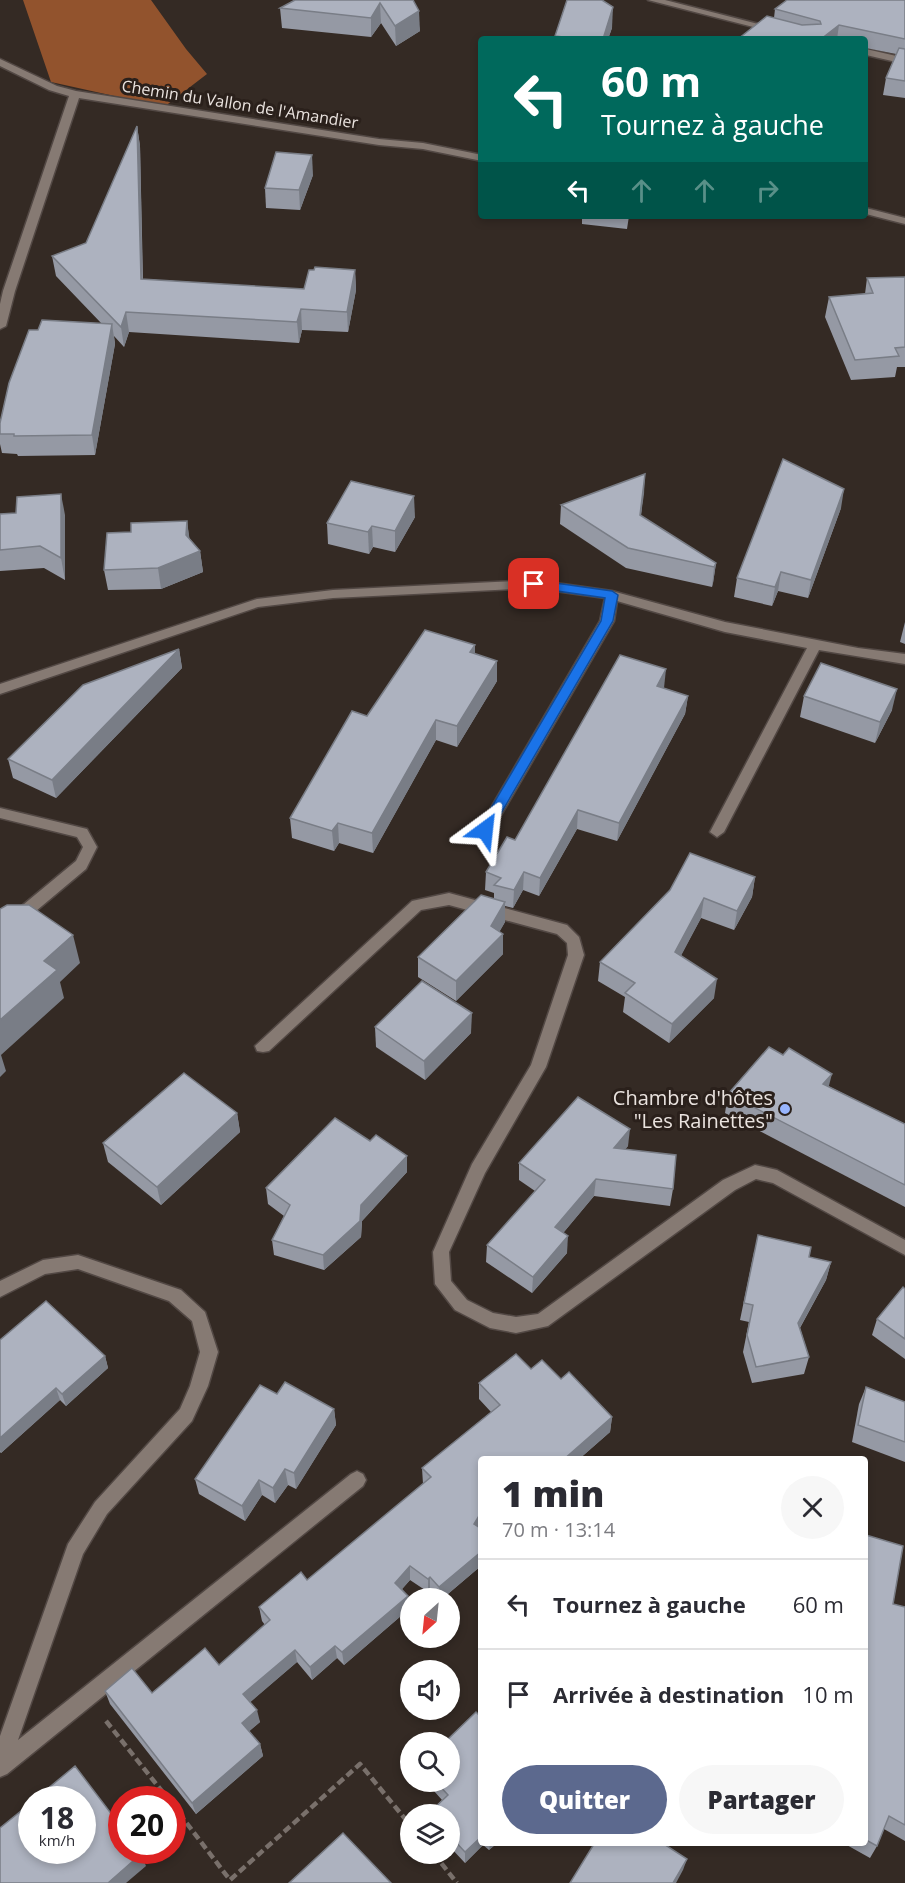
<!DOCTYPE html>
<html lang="fr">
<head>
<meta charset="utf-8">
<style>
  :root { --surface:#fff; --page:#f7f7f7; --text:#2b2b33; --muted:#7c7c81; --line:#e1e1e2; --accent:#5c698e }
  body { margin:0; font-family:"Open Sans",sans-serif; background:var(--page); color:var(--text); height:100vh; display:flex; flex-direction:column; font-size:22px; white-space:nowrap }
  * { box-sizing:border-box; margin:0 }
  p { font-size:20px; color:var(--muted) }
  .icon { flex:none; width:33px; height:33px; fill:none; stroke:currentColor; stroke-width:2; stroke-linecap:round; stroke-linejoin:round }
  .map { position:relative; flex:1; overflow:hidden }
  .drawer { position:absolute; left:478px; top:1456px; width:390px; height:390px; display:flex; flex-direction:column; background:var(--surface); border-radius:6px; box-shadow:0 3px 9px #0003 }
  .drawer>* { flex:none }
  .hud { position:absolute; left:478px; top:36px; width:390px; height:183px; border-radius:6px; box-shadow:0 3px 9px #0003; background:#00695c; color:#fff; overflow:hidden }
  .needle { width:39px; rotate:207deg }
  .buttons { position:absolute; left:400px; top:1588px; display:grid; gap:12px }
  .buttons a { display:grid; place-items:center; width:60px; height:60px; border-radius:50%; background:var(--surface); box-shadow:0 3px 9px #0003; font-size:30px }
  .speed { position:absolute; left:18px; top:1786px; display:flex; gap:12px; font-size:30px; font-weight:700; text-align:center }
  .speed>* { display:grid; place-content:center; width:78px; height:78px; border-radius:50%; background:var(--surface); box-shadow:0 3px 9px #0003; line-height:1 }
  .speed small { font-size:15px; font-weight:400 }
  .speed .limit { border:9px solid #d22; background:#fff; color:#111 }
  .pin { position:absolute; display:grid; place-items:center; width:51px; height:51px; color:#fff; margin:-26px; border-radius:12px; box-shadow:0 3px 9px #0006 }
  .me { position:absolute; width:66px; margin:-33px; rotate:30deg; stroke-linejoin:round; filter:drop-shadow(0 0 4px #0008) }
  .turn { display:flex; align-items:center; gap:21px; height:126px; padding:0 24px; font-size:27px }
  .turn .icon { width:78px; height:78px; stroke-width:2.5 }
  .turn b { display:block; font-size:42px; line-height:51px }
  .lanes { display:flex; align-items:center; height:57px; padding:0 24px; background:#0003; justify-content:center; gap:30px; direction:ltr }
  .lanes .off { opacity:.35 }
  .round { display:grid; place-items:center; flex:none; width:63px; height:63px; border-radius:32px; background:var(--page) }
  .headline { display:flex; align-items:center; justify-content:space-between; height:102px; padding:0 24px }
  h1 { font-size:36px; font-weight:800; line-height:45px }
  .primary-button { display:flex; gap:12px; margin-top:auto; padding:12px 24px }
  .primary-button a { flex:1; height:69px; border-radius:36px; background:var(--accent); color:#fff; font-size:24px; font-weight:800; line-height:69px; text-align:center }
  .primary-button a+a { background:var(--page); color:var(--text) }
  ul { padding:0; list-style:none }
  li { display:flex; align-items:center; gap:18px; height:90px; padding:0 24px; border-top:2px solid var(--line) }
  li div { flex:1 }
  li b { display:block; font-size:22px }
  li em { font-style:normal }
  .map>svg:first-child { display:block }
</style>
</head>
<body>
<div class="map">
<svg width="905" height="1883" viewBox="0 0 905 1883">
  <rect width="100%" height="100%" fill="#342a24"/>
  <path fill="#92532d" d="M23,0H151L186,49L207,74L164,107L51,82Z"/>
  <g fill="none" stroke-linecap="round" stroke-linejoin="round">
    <g stroke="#524844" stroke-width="3">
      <g id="minor">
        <path d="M648,0H665L817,39H800Z"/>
        <path d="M866,49L905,58V64L866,55Z"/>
        <path d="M0,59L57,86L76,91L379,139L423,143L482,155V161L423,149L379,145L79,98L15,291L6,326L0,329V304L3,291L69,96L49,90L0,66Z"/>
        <path d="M866,208L905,218V224L866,214Z"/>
        <path d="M534,580L612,591L725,622L858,648L905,654V664L819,650L724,832L717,837L710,832L807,648L725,632L617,601L614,621L490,834L485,835L478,830L600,621L605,598L534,588L333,598L258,607L0,694V684L257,599L333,590Z"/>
        <path d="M0,808L87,829L97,847L86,869L5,937L0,939V924L76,861L83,847L77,837L0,818Z"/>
        <path d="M449,893L567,925L579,937L584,955L546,1067L485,1173L449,1252L451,1281L467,1300L493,1313L516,1317L538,1314L723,1180L755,1165L777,1170L905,1240V1255L773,1183L756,1179L735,1190L548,1326L516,1333L490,1328L455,1310L435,1284L433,1252L472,1164L531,1065L568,955L567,943L557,934L449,905L421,910L269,1051L263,1052L257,1051L255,1046L412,901Z"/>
        <path d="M78,1255L181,1290L205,1312L218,1352L208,1386L192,1421L107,1514L83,1554L18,1740L351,1474L357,1471L363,1474L366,1480L363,1486L7,1774L0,1777V1736L68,1544L95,1502L180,1409L190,1386L200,1352L192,1321L169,1301L78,1269L45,1274L0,1297V1281L43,1260Z"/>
      </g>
    </g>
    <g stroke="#79706b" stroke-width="4.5" stroke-dasharray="8 4" stroke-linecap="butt">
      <path d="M106,1721L169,1800"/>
      <path d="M172,1804L230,1880L360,1764L411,1826"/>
      <path d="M434,1854L457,1883"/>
    </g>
    <use href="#minor" fill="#867a73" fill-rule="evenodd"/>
  </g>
  <g fill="#9599a4">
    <path d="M413,0L420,31L396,46L381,23L371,37L282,28L280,8Z"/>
    <path d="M905,0V98L883,95L886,78L896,54L866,48V39H738L774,18L775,9Z"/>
    <path d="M612,28L608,39H554L555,36Z"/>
    <path d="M137,126L140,146L143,279L304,289L355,270L356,290L348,332L302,330L299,343L129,332L124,347L114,336L115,344L95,455L18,456L17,454L2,453L0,444V423L38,330L102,324L56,276L52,256L86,243Z"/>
    <path d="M313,175L300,210L266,208L265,188Z"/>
    <path d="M582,216H629L627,229L582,224Z"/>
    <path d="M905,277V367H897L895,377L851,380L825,317L829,297L865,294L867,278Z"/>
    <path d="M645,474L641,516L716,563L713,583L712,587L626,568L560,524L561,505Z"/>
    <path d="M841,508L808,598L778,591L772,606L734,597L737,578Z"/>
    <path d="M0,514L65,515V580L44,568L0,571Z"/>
    <path d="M415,517L395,552L373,547L369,554L328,544L327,523Z"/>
    <path d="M187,521L189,538L200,551L203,572L161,589L108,590L104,570L131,532Z"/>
    <path d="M905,622V644L900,642Z"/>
    <path d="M475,645V654L497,681L457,747L436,740L373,853L339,843L334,851L292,838L290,818L367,716Z"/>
    <path d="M179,649L182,668L56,798L13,778L8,759Z"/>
    <path d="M664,688L688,696L685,714L617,841L577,829L539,896L523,890L513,908L505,906V922L499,932L503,954L456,1001L418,977V957L494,899V893L485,890L486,872L515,840Z"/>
    <path d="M804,696L892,710L875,743L800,717Z"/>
    <path d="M755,877L752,897L734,930L701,918L681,955L714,998L669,1043L623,1012L625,997L598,981L600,962L670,890Z"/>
    <path d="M375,1027L471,1033L425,1080L376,1047Z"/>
    <path d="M828,1086L905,1124V1207L725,1113L728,1094Z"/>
    <path d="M237,1113L240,1132L161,1205L108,1162L103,1143Z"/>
    <path d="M370,1141L407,1156V1172L362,1221L361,1237L324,1270L274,1255L272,1240L284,1216L268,1204L266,1188Z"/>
    <path d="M628,1146L625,1149L673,1189L670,1206L594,1196L563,1233L567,1253L532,1293L486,1262L487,1245L535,1191L519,1180V1163Z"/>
    <path d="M754,1252L809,1257L831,1262L826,1280L800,1328L809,1357L804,1374L752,1383L743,1352L749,1322L740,1320Z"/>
    <path d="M905,1289V1359L872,1335L877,1319Z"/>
    <path d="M0,1340L105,1356L108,1368L66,1406L60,1400L1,1453L0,1452Z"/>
    <path d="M531,1369L561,1379L612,1417L610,1432L578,1460H482V1525L480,1528L482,1529V1565L442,1599H438L430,1591L428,1592L410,1580L402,1589L408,1596L409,1609L344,1665L337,1658L312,1680L297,1662L250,1702L260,1722L249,1731L260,1744L263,1756L196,1814L110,1704L105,1691L152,1693L219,1665L265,1625L262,1621L259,1607L307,1580L423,1484L422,1468L491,1412L479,1399V1383Z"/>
    <path d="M866,1387L905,1402V1462L852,1442L859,1404Z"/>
    <path d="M277,1394L334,1409L336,1425L296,1489L288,1485L275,1503L262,1495L245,1521L199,1494L195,1479Z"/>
    <path d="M866,1535L893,1604L905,1607V1841L884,1829L877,1846L870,1858L845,1844H866Z"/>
    <path d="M426,1782H450L482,1844H496L489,1850L483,1845L465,1863L450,1847V1815H429V1813L442,1800Z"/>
  </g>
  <g fill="#797d86">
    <path d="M380,3L381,23L371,37V18Z"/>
    <path d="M613,7L612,28L608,39H603Z"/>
    <path d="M419,11L420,31L396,46L395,26Z"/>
    <path d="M839,25L837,39H821Z"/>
    <path d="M137,126L140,146L143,299L141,279Z"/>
    <path d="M312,155L313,175L300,210L299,190Z"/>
    <path d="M355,270L356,290L348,332L347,312Z"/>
    <path d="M301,309L302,330L299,343L297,322Z"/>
    <path d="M126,312L129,332L124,347L121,327Z"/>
    <path d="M112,324L115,344L95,455L92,435Z"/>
    <path d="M645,474L644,494L638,535L640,515Z"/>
    <path d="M844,489L841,508L808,598L811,580Z"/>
    <path d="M61,494L65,515V580L61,558Z"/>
    <path d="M414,496L415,517L395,552V531Z"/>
    <path d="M187,521L190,542L186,535Z"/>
    <path d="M372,526L373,547L369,554L368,532Z"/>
    <path d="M200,551L203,572L161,589L158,568Z"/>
    <path d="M716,563L713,583L712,587L714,567Z"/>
    <path d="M781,572L778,591L772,606L775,587Z"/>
    <path d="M475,645V666L470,652Z"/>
    <path d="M179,649L182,668L56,798L52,780Z"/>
    <path d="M497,661V681L457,747V726Z"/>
    <path d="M666,669L664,688L657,686Z"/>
    <path d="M897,689L892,710L875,743L880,722Z"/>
    <path d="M688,696L685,714L617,841L619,823Z"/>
    <path d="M436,720V740L373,853L372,833Z"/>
    <path d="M578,810L577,829L539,896L540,878Z"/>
    <path d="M338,823L339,843L334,851L332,831Z"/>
    <path d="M524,872L523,890L513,908L514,890Z"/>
    <path d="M755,877L752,897L734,930L737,911Z"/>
    <path d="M704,898L701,918L673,971L675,952Z"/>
    <path d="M505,902V922L491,947V926Z"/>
    <path d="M503,934V954L456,1001V981Z"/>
    <path d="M73,935L80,963L60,982L64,998L1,1055L6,1071L0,1077V1020L44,961Z"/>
    <path d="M717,979L714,998L669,1043L672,1024Z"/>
    <path d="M472,1013L471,1033L425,1080L424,1061Z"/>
    <path d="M832,1074L827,1093L823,1084Z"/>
    <path d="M237,1113L240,1132L161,1205L157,1187Z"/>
    <path d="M630,1129L628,1146L612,1165L614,1148Z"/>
    <path d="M407,1156V1172L362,1221L361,1237L324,1270L323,1255L361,1205Z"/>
    <path d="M596,1179L594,1196L554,1244L555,1227Z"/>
    <path d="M568,1236L567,1253L532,1293L533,1277Z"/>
    <path d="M831,1262L826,1280L793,1340L798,1323Z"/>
    <path d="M105,1356L108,1368L66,1406L62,1394Z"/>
    <path d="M56,1388L60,1400L1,1453L0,1450V1438Z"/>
    <path d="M334,1409L336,1425L296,1489L294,1473Z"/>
    <path d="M612,1417L610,1432L578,1460H563Z"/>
    <path d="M285,1469L288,1485L275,1503L273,1488Z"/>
    <path d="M259,1480L262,1495L245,1521L242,1506Z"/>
    <path d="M482,1511V1525L474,1538V1524Z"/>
    <path d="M482,1551V1565L442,1599H440L439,1587Z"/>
    <path d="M410,1566V1580L396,1596L395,1583Z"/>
    <path d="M430,1577V1591L428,1592V1579Z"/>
    <path d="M408,1596L409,1609L344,1665L342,1652Z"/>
    <path d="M335,1646L337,1658L312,1680L310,1667Z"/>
    <path d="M295,1650L297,1662L246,1706L243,1694Z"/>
    <path d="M257,1710L260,1722L245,1735L242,1723Z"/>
    <path d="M260,1744L263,1756L196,1814L192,1803Z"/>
    <path d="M482,1836V1844H483V1845L465,1863V1852Z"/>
    <path d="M490,1844H496L489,1850Z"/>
    <path d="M141,1854L146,1866L126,1883H108Z"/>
    <path d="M687,1859L683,1870L676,1883H673Z"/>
  </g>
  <g fill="#adb2bf" stroke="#797d86" stroke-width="1.5">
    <path d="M295,0H413L419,11L395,26L380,3L371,18L280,8Z"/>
    <path d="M567,0H602L613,7L603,39H579L555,36Z"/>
    <path d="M787,0H905V39L839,25L821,39H738L767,16L802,25L821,24L820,21L775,9Z"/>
    <path d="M899,48L905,49V81L886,78Z"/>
    <path d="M137,126L141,279L304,289L309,270H314L315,267L355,270L347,312L301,309L297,322L126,312L121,327L52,256L86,243Z"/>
    <path d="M276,152L312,155L299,190L265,188Z"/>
    <path d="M905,277V347L895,348L899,356L855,360L829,297L873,293L867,278Z"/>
    <path d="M42,320L112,324L92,435L14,436V434H0V423L9,383L29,330H38Z"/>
    <path d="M783,459L844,489L811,580L781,572L775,587L737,578Z"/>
    <path d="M645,474L640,515L716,563L714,567L628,548L561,505Z"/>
    <path d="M351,481L414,496L395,531L372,526L368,532L327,523Z"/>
    <path d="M61,494V558L40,546L0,550V514L16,513L17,497Z"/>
    <path d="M187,521L186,535L200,551L158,568L104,570L107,533L131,532V523Z"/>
    <path d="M425,630L475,645L470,652L497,661L457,726L436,720L372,833L338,823L332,831L290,818L352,711L367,716Z"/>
    <path d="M179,649L52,780L8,759L83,685Z"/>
    <path d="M620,655L666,669L657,686L688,696L619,823L578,810L540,878L524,872L514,890L494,885L501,878L486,872L507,837L515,840Z"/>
    <path d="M821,663L897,689L880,722L804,696Z"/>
    <path d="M690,853L755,877L737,911L704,898L675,952L717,979L672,1024L625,993L635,983L600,962L670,890Z"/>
    <path d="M481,895L505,902L491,926L503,934L456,981L418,957Z"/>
    <path d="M7,905H29L73,935L44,961L57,970L0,1020V909Z"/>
    <path d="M422,981L472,1013L424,1061L375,1027Z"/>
    <path d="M769,1047L783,1055L789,1048L832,1074L823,1084L905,1124V1185L728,1094Z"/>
    <path d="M184,1073L237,1113L157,1187L103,1143Z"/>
    <path d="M578,1097L630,1129L614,1148L676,1155L673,1189L596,1179L555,1227L568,1236L533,1277L487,1245L545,1180L519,1163Z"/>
    <path d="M335,1118L370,1141L376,1135L407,1156L361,1205L360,1221L323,1255L272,1240L290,1205L266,1188Z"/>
    <path d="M758,1235L811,1247L809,1257L831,1262L798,1323L809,1357L756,1367L747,1335L753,1305L744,1303Z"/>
    <path d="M903,1287L905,1289V1339L877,1319Z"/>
    <path d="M46,1301L105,1356L62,1394L56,1388L0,1438V1340Z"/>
    <path d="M516,1354L531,1369L542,1360L561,1379L569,1372L612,1417L563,1460H553L552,1458L550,1460H482V1511L474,1524L482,1529V1551L439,1587L430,1577L428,1579L410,1566L395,1583L408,1596L342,1652L335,1646L310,1667L295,1650L243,1694L257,1710L242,1723L260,1744L192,1803L105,1691L132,1668L152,1693L205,1648L219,1665L270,1620L259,1607L301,1572L307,1580L431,1477L422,1468L500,1405L479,1383Z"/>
    <path d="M285,1382L334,1409L294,1473L285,1469L273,1488L259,1480L242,1506L195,1479L260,1385L277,1394Z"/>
    <path d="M866,1387L905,1402V1442L858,1425Z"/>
    <path d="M866,1535L903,1546L893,1604L905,1607V1825L889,1816L877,1846L866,1840Z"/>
    <path d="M476,1712L482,1718V1836L465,1852L450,1836V1815H431L429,1813L448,1795L436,1782H450V1743H444Z"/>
    <path d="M75,1766L122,1828V1851H139L141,1854L108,1883H0V1828L32,1802V1851H82V1800H34Z"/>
    <path d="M343,1833L391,1883H289Z"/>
    <path d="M594,1844H664L687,1859L673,1883H570Z"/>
  </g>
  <path fill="#1a73e8" stroke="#114b97" stroke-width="1.5" d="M534,580L612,591L618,595L613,621L489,834L485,835L478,830L601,621L605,598L529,587L528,584Z"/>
  <circle fill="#98b5fd" stroke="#2a201b" stroke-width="2" cx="785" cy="1109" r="6"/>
  <g text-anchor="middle" stroke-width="6" stroke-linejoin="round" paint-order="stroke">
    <g font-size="16" fill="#eae3df" stroke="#2a201b">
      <text transform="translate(240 104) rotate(9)" y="6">Chemin du Vallon de l'Amandier</text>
    </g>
    <g font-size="20" fill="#eae3df" stroke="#2a201b" text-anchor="end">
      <text x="773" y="1105">Chambre d'hôtes<tspan x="773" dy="23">"Les Rainettes"</tspan></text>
    </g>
  </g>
</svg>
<div class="buttons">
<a><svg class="needle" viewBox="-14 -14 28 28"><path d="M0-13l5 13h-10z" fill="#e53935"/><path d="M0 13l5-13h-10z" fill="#7c7c81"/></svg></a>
<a><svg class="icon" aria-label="sound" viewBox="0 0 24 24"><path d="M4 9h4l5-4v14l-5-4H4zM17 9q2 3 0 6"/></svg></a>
<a><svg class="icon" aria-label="search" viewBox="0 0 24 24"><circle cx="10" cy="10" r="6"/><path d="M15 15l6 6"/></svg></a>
<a><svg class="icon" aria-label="layers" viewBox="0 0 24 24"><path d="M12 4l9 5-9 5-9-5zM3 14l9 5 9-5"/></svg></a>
</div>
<div class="speed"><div>18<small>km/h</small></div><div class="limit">20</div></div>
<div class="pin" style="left:534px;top:584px;background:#d93025"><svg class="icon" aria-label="arrive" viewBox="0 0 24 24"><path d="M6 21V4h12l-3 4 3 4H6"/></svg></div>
<svg class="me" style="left:485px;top:830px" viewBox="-20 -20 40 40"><path d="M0-17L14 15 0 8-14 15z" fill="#1a73e8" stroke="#fff" stroke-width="4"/></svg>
<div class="hud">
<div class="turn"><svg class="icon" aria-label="left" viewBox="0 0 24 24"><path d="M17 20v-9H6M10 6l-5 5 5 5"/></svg><div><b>60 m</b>Tournez à gauche</div></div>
<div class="lanes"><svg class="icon" aria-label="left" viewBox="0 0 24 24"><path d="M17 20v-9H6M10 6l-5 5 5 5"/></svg><svg class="icon off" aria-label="ahead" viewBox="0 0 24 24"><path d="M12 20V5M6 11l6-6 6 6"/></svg><svg class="icon off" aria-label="ahead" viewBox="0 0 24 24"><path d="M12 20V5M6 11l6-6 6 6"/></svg><svg class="icon off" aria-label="right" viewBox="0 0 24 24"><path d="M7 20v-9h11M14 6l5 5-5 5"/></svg></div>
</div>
<section class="drawer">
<div class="headline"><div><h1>1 min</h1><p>70 m · 13:14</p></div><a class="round"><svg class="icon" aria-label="close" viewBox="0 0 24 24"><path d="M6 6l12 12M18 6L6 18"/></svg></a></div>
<ul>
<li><svg class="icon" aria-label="left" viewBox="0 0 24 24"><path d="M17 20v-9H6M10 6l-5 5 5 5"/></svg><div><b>Tournez à gauche</b></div><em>60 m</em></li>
<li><svg class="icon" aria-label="arrive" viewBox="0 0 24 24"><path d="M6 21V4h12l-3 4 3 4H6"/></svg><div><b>Arrivée à destination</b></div><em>10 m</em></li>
</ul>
<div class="primary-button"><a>Quitter</a><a>Partager</a></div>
</section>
</div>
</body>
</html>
